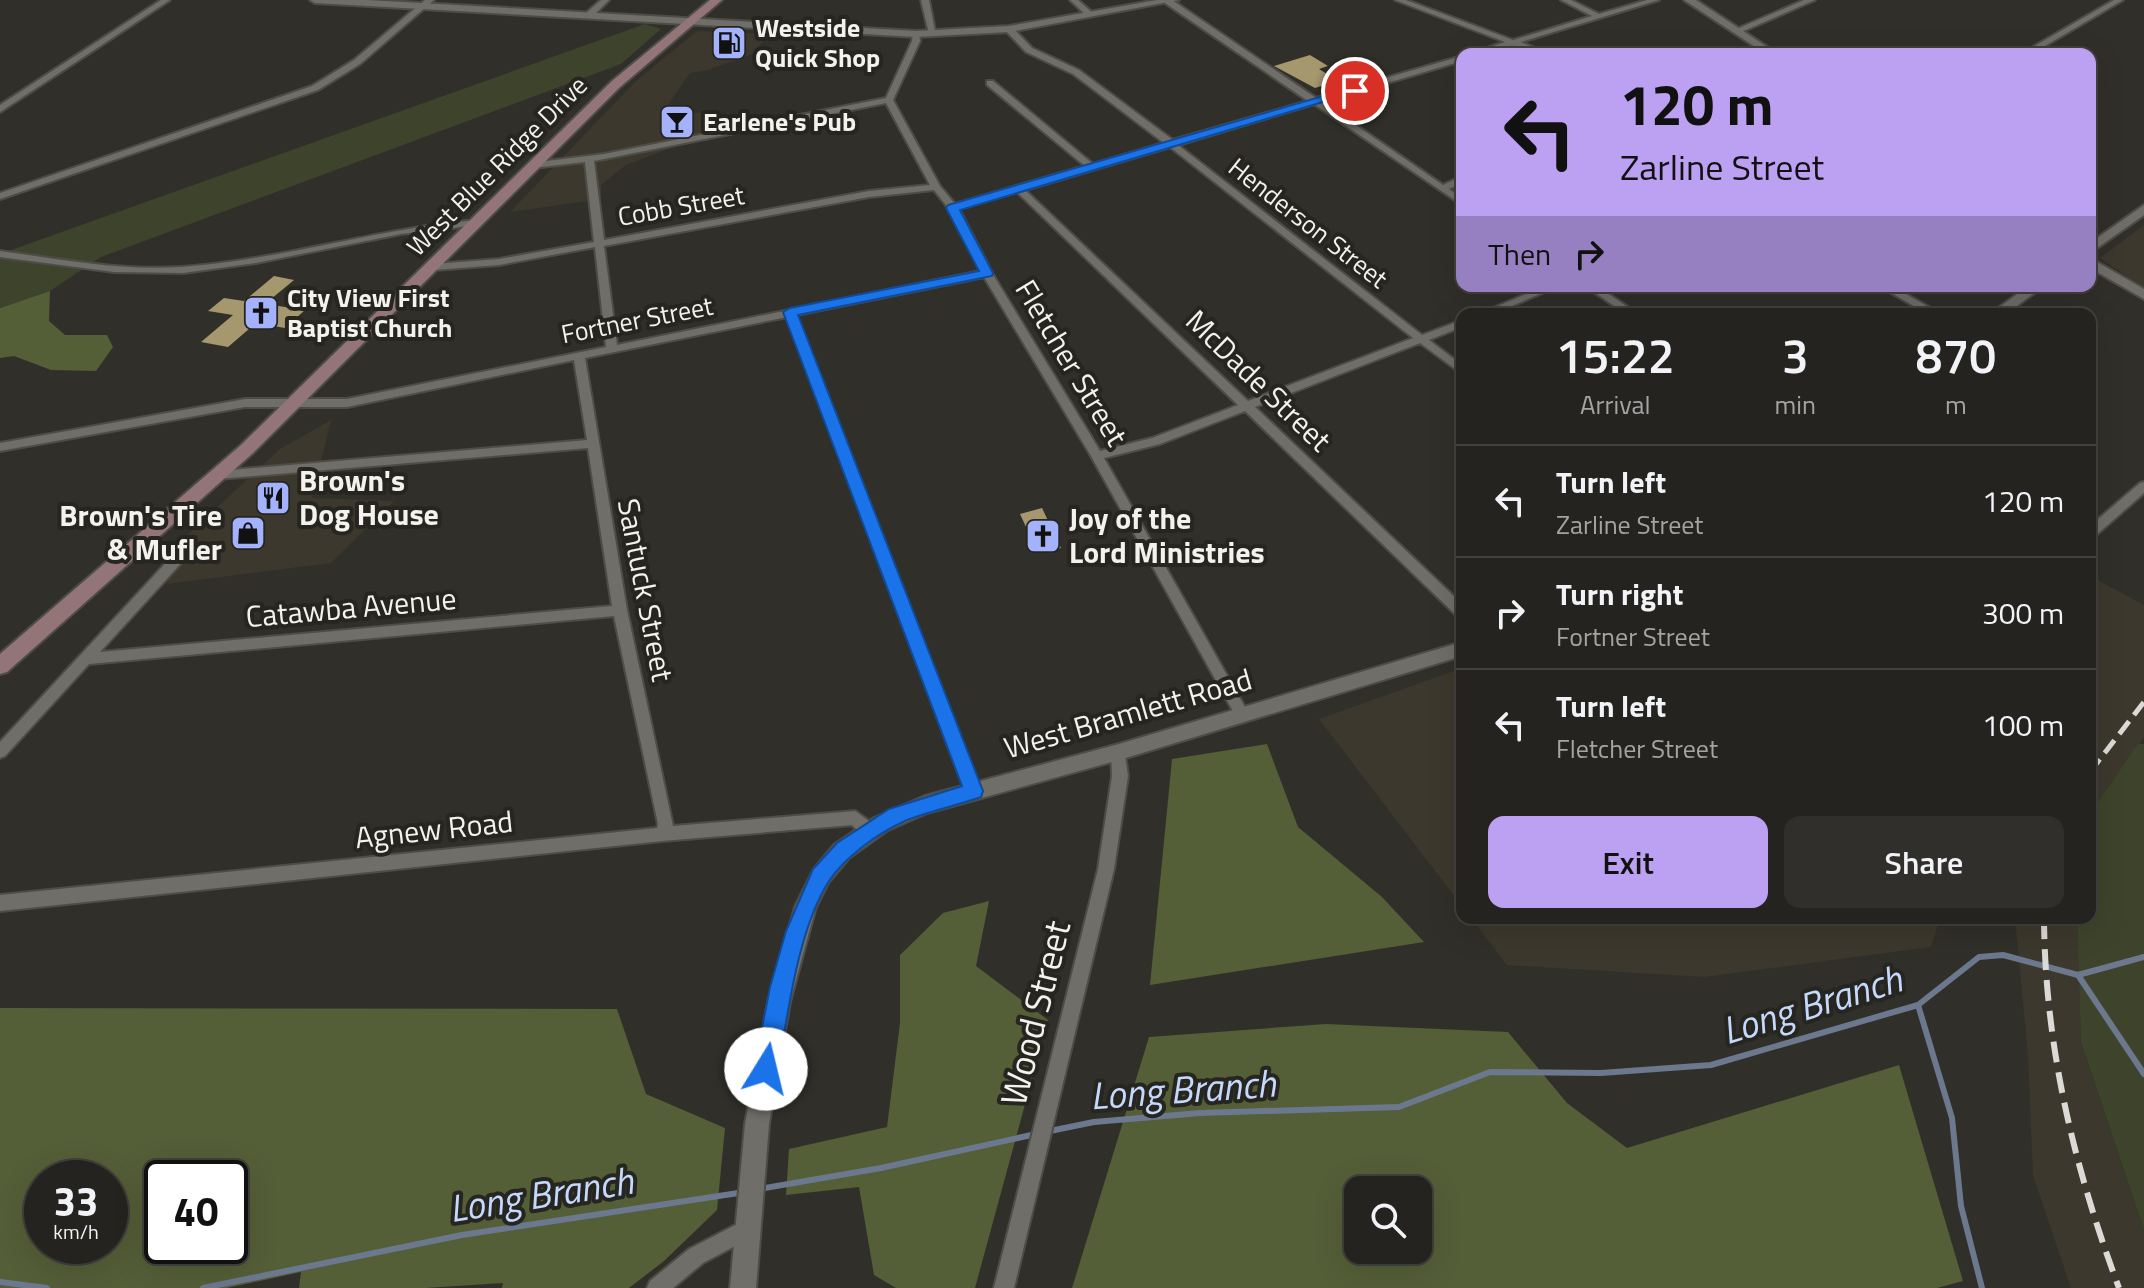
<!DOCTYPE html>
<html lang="en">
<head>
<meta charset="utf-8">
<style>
  :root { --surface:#25231f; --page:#312f2c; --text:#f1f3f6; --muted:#a3a4a4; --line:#42403d; --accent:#bca0f2 }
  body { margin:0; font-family:"Titillium Web",sans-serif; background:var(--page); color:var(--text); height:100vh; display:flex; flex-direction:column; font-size:30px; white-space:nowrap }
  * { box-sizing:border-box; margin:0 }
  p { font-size:26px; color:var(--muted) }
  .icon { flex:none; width:44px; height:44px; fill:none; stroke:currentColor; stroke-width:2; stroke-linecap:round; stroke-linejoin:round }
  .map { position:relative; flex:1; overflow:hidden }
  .sheet { position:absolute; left:1456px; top:308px; width:640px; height:616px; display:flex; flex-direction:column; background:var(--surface); border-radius:16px; box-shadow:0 8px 32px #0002,0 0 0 2px var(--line) }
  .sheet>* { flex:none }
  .guide { position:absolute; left:1456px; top:48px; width:640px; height:244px; border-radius:16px; box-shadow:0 8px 32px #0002,0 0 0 2px var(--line); background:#bca0f2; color:#111; overflow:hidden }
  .buttons { position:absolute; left:1344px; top:1176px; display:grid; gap:16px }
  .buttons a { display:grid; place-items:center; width:88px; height:88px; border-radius:16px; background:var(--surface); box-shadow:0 8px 32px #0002,0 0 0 2px var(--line); font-size:40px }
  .speed { position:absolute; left:24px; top:1160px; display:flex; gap:16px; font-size:40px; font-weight:700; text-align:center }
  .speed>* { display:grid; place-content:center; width:104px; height:104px; border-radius:50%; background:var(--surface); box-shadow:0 8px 32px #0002,0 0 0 2px var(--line); line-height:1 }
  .speed small { font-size:20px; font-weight:400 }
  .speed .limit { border:4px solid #111; border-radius:12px; background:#fff; color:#111 }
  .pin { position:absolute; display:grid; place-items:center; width:68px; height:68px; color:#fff; margin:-34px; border:4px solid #fff; border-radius:50%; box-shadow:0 2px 8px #0007 }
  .me { position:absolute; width:88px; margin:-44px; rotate:9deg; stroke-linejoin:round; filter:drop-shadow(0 0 6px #0008) }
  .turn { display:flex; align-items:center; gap:28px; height:168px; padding:0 32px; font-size:36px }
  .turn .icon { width:104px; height:104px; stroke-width:2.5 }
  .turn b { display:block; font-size:56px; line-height:68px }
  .then { display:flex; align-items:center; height:76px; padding:0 32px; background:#0003; gap:16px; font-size:30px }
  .eta { display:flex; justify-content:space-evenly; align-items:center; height:136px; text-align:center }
  .eta b { font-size:48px; font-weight:600; line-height:56px }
  .button { display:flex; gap:16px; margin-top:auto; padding:16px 32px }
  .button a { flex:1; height:92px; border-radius:16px; background:var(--accent); color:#111; font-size:32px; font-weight:600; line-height:92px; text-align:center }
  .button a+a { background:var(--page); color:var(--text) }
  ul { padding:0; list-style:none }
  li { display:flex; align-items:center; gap:24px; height:112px; padding:0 32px; border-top:2px solid var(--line) }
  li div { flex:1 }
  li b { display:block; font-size:30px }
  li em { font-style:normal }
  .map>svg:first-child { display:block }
</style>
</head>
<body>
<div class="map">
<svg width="2144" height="1288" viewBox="0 0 2144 1288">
  <rect width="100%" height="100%" fill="#312f29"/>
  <g fill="#3c382d">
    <path d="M697,31L769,34L753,54L708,70L690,73L663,112L702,113L713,132L626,165L601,185V199L510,212L636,81Z"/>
    <path d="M2144,225V288L2100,258Z"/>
    <path d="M331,420L312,498L394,501L331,563L167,584L181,541L280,449Z"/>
    <path d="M2090,576L2144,605V737L2094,808L2090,825Z"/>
    <path d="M1462,668V906L1319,719Z"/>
    <path d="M1471,918H1940L1931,947L1704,977L1507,965Z"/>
    <path d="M2015,918H2077L2081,1042L2144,1230V1288H2071L2033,1175L2028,1055Z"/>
  </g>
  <g fill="#3e442b">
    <path d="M645,24L661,29L621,64L101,257L50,291L0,308V254Z"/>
    <path d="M2138,744H2144V1230L2081,1042L2077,918H2090V825L2094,808Z"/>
  </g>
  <g fill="#545e37" fill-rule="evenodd">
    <path d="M50,291L49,321L65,335H107L113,347L96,371L51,370L14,356L0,358V308Z"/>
    <path d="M1267,744L1298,827L1382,897L1424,942L1150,985L1172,759Z"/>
    <path d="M989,901L976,966L1048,1020L975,1288H896L874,1275L859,1187L786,1195L789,1149L887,1127L900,1023V955L943,913Z"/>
    <path d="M0,1008L617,1009L646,1094L725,1128L717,1210L664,1261L629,1288H502L503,1283L425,1288H299L301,1272L227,1288H0ZM42,1178H110V1246H42ZM230,1178V1246H162V1178Z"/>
    <path d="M1326,1024L1508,1032L1567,1103L1627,1148L1899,1065L1963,1281L1937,1288H1072L1149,1037ZM1418,1190V1250H1358V1190Z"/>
  </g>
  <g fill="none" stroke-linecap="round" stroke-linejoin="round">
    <g stroke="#6c788e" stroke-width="6">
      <path d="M2078,975L2144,1074"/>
      <path d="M1918,1005L1952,1118L1961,1206L1982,1288"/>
      <path d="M1045,1132L1094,1122L1200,1113L1399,1107L1490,1072L1601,1073L1711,1065L1918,1005L1979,957L2003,955L2078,975L2144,957"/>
      <path d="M759,1189L881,1168L1036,1134"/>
      <path d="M0,1282L47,1288"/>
      <path d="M203,1288L462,1235L745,1192"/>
    </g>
  </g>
  <g fill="#a5986e">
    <path d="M1310,55L1328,66L1319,69L1338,81L1315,88L1274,66Z"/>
    <path d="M274,276L294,280L265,304L305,310L285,328L256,323L228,347L201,342L233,315L208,311L224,298L244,301Z"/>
    <path d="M1042,508L1061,548L1038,553L1020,514Z"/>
  </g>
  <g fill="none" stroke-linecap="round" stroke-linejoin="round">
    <g stroke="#4d4c47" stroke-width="4">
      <g id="minor">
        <path d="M161,0H170L0,112V105Z"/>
        <path d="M425,0H434L360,64L318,90L0,199V193L312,86L354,60Z"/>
        <path d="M601,0H609L592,17H586V13Z"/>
        <path d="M921,0H929L936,36L929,34Z"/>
        <path d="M1070,0H1078L1095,15L1088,17Z"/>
        <path d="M1165,0H1172L1316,98L1462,56V61L1322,102L1443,185L1462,176V183L1449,189L1462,198V205L1314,104L1178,145L1422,335L1462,320V327L1429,340L1462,365V374L1420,343L1255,407L1462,604V617L1457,616L1245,411L1160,444L1104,458L1250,716L1248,720H1238L1091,456L984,277L796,315L981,791L978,796L973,798L968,796L965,791L787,317L585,358L627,610L673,826L855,811L876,826L878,831L876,836C865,840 859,832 852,825L662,841L0,911V895L657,828L658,824L614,616L89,664L5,756L0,758V742L174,554H184L186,557L184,560L100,652L612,606L588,448L218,479L212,475L218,471L587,440L574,360L347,407H245L0,451V443L245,399H347L606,347L595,247L499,265L434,270L429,267L434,264L499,259L594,242L585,162L533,168L528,165L530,163L604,154L886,98L912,41L913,32H919L920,41L893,100L940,186L955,204L1085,166L987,85V81H993L1093,164L1164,143L1073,74L1026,52L1006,31V27H1012L1032,48L1079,70L1173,140L1308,101L1165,3ZM886,103L930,185L869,191L604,240L594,161ZM1170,147L1413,338L1248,401L1025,190ZM934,190L949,209L981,271L617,345L604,246L869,197ZM1017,192L1238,405L1152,438L1100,451L992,273L959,209Z"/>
        <path d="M1395,0H1406L1513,40L1592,16L1561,0H1571L1599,14L1647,0H1659L1521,42L1549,54C1536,54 1522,44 1509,46C1495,48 1484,54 1469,54L1505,42Z"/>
        <path d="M1804,0H1815L1739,33L1732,31Z"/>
        <path d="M2114,0H2123L2031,54H2021Z"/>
        <path d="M475,220L478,221V225L401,234L256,263L183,273L114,272L0,257V251C60,259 120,271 181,267C280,260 376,229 475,220Z"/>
        <path d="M1545,286H1559L1493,314H1479Z"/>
        <path d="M1585,286H1597L1638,314H1626Z"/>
        <path d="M1879,286H1892L1941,314H1928Z"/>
        <path d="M2144,482V493L2095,536L2090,538V526L2140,483Z"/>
        <path d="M1119,746L1124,748L1128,776L1114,869L1014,1288H994L1098,869L1112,776L1111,752L1114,748Z"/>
        <path d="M745,1220L752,1223L755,1230L752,1237L703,1263L673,1288H647L650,1281L689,1249Z"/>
      </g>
    </g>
    <g stroke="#4d4c47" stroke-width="4">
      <g id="tertiary">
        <path d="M310,0H367L916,31L1009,26L1157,0H1179L1009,32L916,37L315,3Z"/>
        <path d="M1684,0H1696L1778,54H1766Z"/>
        <path d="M2144,205V215L2090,253V243Z"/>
        <path d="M2090,258L2144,289V299L2090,268Z"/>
        <path d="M2028,286H2044L2006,314H1990Z"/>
        <path d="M1462,642V656L1119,760L927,813L888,830L849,858L828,883L816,907L790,1002L769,1124L756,1288H730L745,1124L768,1002L795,907L814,869L834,845L874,818L925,796L1119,744Z"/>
      </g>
    </g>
    <g stroke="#4d4c47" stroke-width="4">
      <path id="secondary" d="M710,0H722L620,87L253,453L7,672L0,674V654L241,445L612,81Z"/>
    </g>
    <use href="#minor" fill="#706e68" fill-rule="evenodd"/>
    <use href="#tertiary" fill="#706e68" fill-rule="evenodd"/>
    <use href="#secondary" fill="#947577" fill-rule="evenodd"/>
    <path stroke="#dbdad6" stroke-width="5" stroke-dasharray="16 8" stroke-linecap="butt" d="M2090,772L2144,702"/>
    <path stroke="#dbdad6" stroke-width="6" stroke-dasharray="21 10" stroke-linecap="butt" d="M2044,918C2045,1047 2074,1167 2119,1288"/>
  </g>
  <path fill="#1a73e8" stroke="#114b97" stroke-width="2" d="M1351,88L1360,91L960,210L993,273L992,276L798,315L983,791L981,797C956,806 929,811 905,821C878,833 845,857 829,881C798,929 788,1013 778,1069L774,1078L766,1081L757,1078L754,1069L770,987L786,931L813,869L837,843L889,809L962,786L783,312L790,308L979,271L946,208L948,205Z"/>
  <defs>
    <g id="fuel-square" transform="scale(1.8)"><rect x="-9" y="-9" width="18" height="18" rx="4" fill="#a4b2fc" stroke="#272520"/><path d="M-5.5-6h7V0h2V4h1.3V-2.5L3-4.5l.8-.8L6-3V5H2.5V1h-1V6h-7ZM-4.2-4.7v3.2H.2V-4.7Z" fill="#111"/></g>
    <g id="bar-square" transform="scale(1.8)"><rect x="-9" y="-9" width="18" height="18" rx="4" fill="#a4b2fc" stroke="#272520"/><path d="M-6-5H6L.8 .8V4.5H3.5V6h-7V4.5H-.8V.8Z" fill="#111"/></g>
    <g id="church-square" transform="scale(1.8)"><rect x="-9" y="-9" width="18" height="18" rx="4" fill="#a4b2fc" stroke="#272520"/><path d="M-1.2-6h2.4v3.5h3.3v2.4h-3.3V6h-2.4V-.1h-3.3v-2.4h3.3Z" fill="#111"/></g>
    <g id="restaurant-square" transform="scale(1.8)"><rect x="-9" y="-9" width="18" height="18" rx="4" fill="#a4b2fc" stroke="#272520"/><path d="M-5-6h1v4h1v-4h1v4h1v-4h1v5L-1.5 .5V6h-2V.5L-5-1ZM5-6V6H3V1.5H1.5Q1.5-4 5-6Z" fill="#111"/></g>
    <g id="shop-square" transform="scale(1.8)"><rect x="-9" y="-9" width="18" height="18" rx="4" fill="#a4b2fc" stroke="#272520"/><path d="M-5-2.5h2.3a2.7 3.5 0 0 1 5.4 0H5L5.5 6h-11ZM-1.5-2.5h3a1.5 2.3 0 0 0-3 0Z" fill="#111"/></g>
  </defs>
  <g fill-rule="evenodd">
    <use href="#fuel-square" x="729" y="43"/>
    <use href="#bar-square" x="677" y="122"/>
    <use href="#church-square" x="261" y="313"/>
    <use href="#restaurant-square" x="273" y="498"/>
    <use href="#shop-square" x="248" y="533"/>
    <use href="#church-square" x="1043" y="536"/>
  </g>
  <g text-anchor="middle" stroke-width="8" stroke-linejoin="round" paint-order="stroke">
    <g font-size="26" font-weight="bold" fill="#f3f2ee" stroke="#272520" text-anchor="start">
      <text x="755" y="37">Westside<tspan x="755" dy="30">Quick Shop</tspan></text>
      <text x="703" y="131">Earlene's Pub</text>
      <text x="287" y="307">City View First<tspan x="287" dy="30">Baptist Church</tspan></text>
    </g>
    <g font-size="26" fill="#f3f2ee" stroke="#272520">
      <text transform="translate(497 166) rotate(-45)" y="9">West Blue Ridge Drive</text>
      <text transform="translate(681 206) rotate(-10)" y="9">Cobb Street</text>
      <text transform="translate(1308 223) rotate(38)" y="9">Henderson Street</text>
      <text transform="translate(637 320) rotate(-11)" y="9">Fortner Street</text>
    </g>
    <g font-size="30" fill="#f3f2ee" stroke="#272520">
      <text transform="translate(1071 363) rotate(59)" y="10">Fletcher Street</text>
      <text transform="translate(1258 381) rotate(44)" y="10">McDade Street</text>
      <text transform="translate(645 590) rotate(79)" y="10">Santuck Street</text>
      <text transform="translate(351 608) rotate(-5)" y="10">Catawba Avenue</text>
      <text transform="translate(1128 714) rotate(-16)" y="10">West Bramlett Road</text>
      <text transform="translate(434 830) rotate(-6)" y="10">Agnew Road</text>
    </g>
    <g font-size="30" font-weight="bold" fill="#f3f2ee" stroke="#272520" text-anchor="start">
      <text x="299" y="491">Brown's<tspan x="299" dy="34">Dog House</tspan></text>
      <text x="222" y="526" text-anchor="end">Brown's Tire<tspan x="222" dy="34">&amp; Mufler</tspan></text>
      <text x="1069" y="529">Joy of the<tspan x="1069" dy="34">Lord Ministries</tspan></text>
    </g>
    <g font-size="36" fill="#f3f2ee" stroke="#272520">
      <text transform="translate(1035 1013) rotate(-76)" y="13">Wood Street</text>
    </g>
    <g font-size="38" font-style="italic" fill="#c4d9fc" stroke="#272520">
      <text transform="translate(1812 1005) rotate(-17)" y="13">Long Branch</text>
      <text transform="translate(1183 1090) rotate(-4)" y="13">Long Branch</text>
      <text transform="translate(541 1195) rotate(-9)" y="13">Long Branch</text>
    </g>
  </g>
</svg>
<div class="buttons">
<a><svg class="icon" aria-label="search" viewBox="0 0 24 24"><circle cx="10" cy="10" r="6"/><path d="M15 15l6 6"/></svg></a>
</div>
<div class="speed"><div>33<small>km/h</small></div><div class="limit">40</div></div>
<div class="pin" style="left:1355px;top:91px;background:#d93025"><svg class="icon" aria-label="arrive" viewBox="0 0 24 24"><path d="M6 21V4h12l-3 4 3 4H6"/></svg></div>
<svg class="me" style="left:766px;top:1069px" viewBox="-20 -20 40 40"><circle r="19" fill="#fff"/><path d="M0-13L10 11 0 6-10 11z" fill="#1a73e8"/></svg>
<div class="guide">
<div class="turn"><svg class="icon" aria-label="left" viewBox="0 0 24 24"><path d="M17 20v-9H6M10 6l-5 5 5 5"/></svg><div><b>120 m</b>Zarline Street</div></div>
<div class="then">Then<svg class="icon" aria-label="right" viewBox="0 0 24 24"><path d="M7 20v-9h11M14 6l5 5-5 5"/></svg></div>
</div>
<section class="sheet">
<div class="eta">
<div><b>15:22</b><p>Arrival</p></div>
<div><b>3</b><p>min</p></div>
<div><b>870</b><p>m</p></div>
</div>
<ul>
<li><svg class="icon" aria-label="left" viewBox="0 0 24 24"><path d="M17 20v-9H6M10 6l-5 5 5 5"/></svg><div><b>Turn left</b><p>Zarline Street</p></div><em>120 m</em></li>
<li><svg class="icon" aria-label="right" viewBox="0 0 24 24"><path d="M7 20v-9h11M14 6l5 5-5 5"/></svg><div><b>Turn right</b><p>Fortner Street</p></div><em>300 m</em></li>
<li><svg class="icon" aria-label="left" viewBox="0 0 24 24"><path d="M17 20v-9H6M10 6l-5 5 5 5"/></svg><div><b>Turn left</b><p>Fletcher Street</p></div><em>100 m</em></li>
</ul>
<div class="button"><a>Exit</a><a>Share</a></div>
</section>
</div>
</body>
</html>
